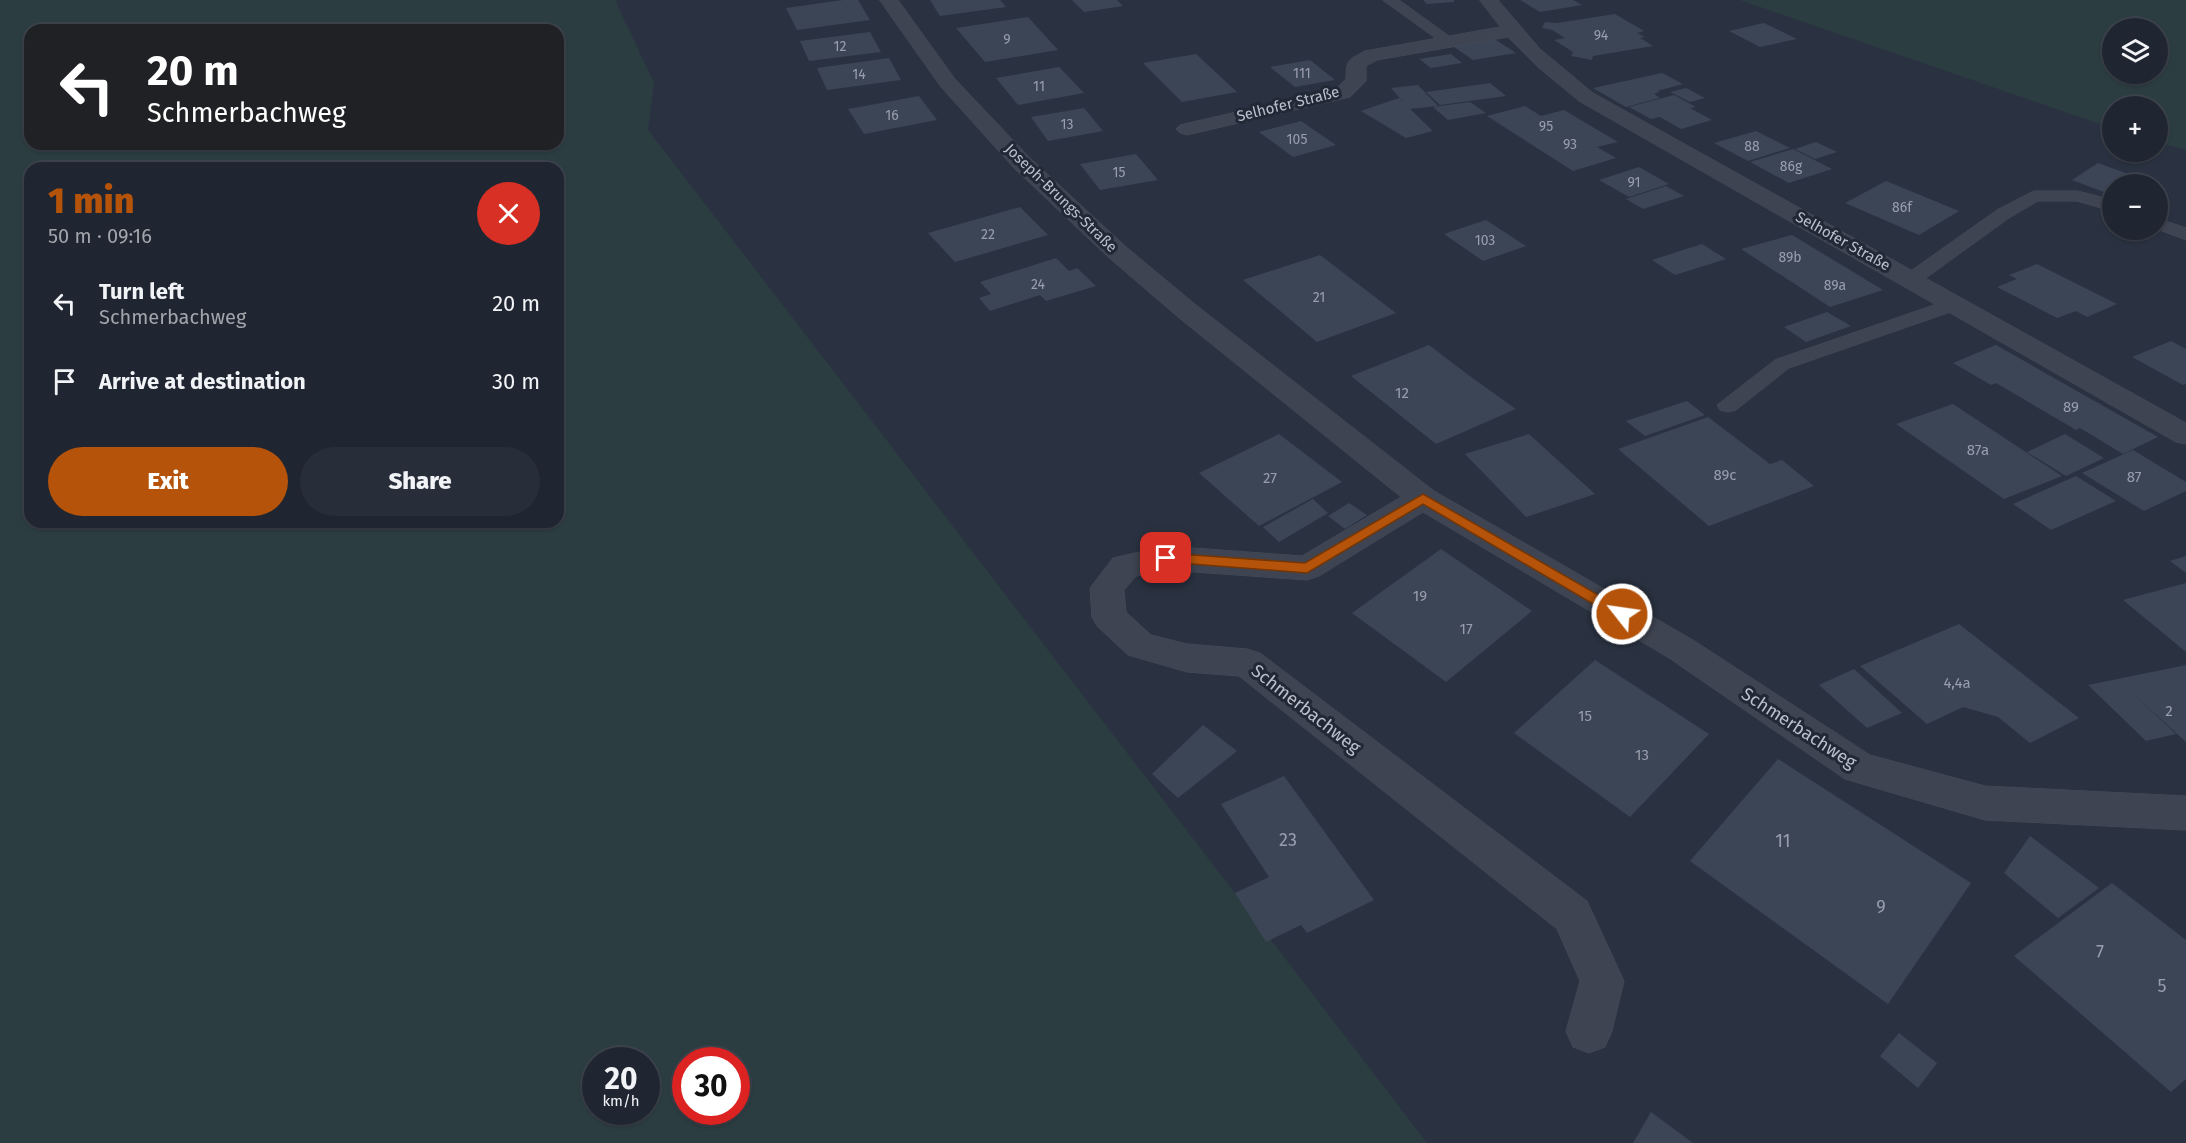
<!DOCTYPE html>
<html lang="en">
<head>
<meta charset="utf-8">
<style>
  :root { --surface:#202631; --page:#282e39; --text:#f1f3f6; --muted:#a2a5ab; --line:#3d434d; --accent:#b45309 }
  body { margin:0; font-family:"Fira Sans",sans-serif; background:var(--page); color:var(--text); height:100vh; display:flex; flex-direction:column; font-size:22px; white-space:nowrap }
  * { box-sizing:border-box; margin:0 }
  p { font-size:20px; color:var(--muted) }
  .icon { flex:none; width:33px; height:33px; fill:none; stroke:currentColor; stroke-width:2; stroke-linecap:round; stroke-linejoin:round }
  .map { position:relative; flex:1; overflow:hidden }
  .sheet { position:absolute; left:24px; top:162px; width:540px; height:366px; display:flex; flex-direction:column; background:var(--surface); border-radius:18px; box-shadow:0 2px 4px #0004,0 0 0 2px var(--line) }
  .sheet>* { flex:none }
  .guide { position:absolute; left:24px; top:24px; width:540px; height:126px; border-radius:18px; box-shadow:0 2px 4px #0004,0 0 0 2px var(--line); background:#202124; color:#fff; overflow:hidden }
  .buttons { position:absolute; left:2102px; top:18px; display:grid; gap:12px }
  .buttons a { display:grid; place-items:center; width:66px; height:66px; border-radius:50%; background:var(--surface); box-shadow:0 2px 4px #0004,0 0 0 2px var(--line); font-size:30px }
  .speed { position:absolute; left:582px; top:1047px; display:flex; gap:12px; font-size:30px; font-weight:700; text-align:center }
  .speed>* { display:grid; place-content:center; width:78px; height:78px; border-radius:50%; background:var(--surface); box-shadow:0 2px 4px #0004,0 0 0 2px var(--line); line-height:1 }
  .speed small { font-size:15px; font-weight:400 }
  .speed .limit { border:9px solid #d22; background:#fff; color:#111 }
  .pin { position:absolute; display:grid; place-items:center; width:51px; height:51px; color:#fff; margin:-26px; border-radius:12px; box-shadow:0 3px 9px #0006 }
  .me { position:absolute; width:66px; margin:-33px; rotate:300deg; stroke-linejoin:round; filter:drop-shadow(0 0 4px #0008) }
  .turn { display:flex; align-items:center; gap:21px; height:126px; padding:0 24px; font-size:27px }
  .turn .icon { width:78px; height:78px; stroke-width:2.5 }
  .turn b { display:block; font-size:42px; line-height:51px }
  .round { display:grid; place-items:center; flex:none; width:63px; height:63px; border-radius:32px; background:var(--page) }
  .summary { display:flex; align-items:center; justify-content:space-between; height:102px; padding:0 24px }
  h1 { font-size:36px; font-weight:800; line-height:45px; color:var(--accent) }
  .button { display:flex; gap:12px; margin-top:auto; padding:12px 24px }
  .button a { flex:1; height:69px; border-radius:36px; background:var(--accent); color:#fff; font-size:24px; font-weight:800; line-height:69px; text-align:center }
  .button a+a { background:var(--page); color:var(--text) }
  ul { padding:0; list-style:none }
  li { display:flex; align-items:center; gap:18px; height:78px; padding:0 24px }
  li div { flex:1 }
  li b { display:block; font-size:22px }
  li em { font-style:normal }
  .map>svg:first-child { display:block }
</style>
</head>
<body>
<div class="map">
<svg width="2186" height="1143" viewBox="0 0 2186 1143">
  <rect width="100%" height="100%" fill="#2a3241"/>
  <g fill="#2c3d42" fill-rule="evenodd">
    <path d="M0,0H615L654,83L648,130L1427,1143H0ZM30,30H558V144H30ZM30,168H558V522H30ZM596,1060H646V1112H596ZM686,1060H736V1112H686Z"/>
    <path d="M1740,0H2186V150L2157,142V106H2112V128ZM2112,28H2157V74H2112Z"/>
  </g>
  <g fill="#3c4556">
    <path d="M843,0H858L870,20L797,30L786,8Z"/>
    <path d="M930,0H1000L1006,7L940,16Z"/>
    <path d="M1072,0H1117L1123,6L1084,12Z"/>
    <path d="M1423,0H1454V2L1427,4Z"/>
    <path d="M1520,0H1573L1582,5L1540,12Z"/>
    <path d="M1615,14L1644,31L1637,33L1645,37L1640,38L1653,46L1593,56L1592,60L1571,56L1573,52L1554,40L1565,38L1552,30L1542,28L1545,22L1557,23Z"/>
    <path d="M1028,17L1058,50L985,62L956,28Z"/>
    <path d="M1764,23L1797,39L1760,47L1729,31Z"/>
    <path d="M870,32L881,52L809,61L800,41Z"/>
    <path d="M1493,38L1516,53L1473,60L1451,45Z"/>
    <path d="M1196,54L1237,92L1182,102L1143,63Z"/>
    <path d="M1451,54L1462,63L1431,68L1419,59Z"/>
    <path d="M889,58L901,80L827,90L817,68Z"/>
    <path d="M1310,60L1335,80L1295,87L1270,67Z"/>
    <path d="M1059,67L1084,93L1018,105L996,78Z"/>
    <path d="M1662,73L1683,84L1657,91L1660,92L1654,94L1660,98L1626,107L1593,88Z"/>
    <path d="M1490,83L1506,96L1440,105L1426,92Z"/>
    <path d="M1418,85L1438,106L1410,109L1433,131L1406,138L1361,111L1399,98L1404,103L1391,88Z"/>
    <path d="M1686,88L1705,98L1690,102L1670,92Z"/>
    <path d="M1674,95L1696,107L1690,108L1712,120L1681,129L1660,117L1651,119L1629,107Z"/>
    <path d="M919,96L937,120L864,134L848,109Z"/>
    <path d="M1470,102L1486,113L1448,120L1433,107Z"/>
    <path d="M1525,106L1541,116L1564,110L1618,142L1597,147L1616,158L1573,171L1487,116Z"/>
    <path d="M1084,108L1103,131L1048,141L1031,117Z"/>
    <path d="M1301,121L1336,145L1293,157L1259,132Z"/>
    <path d="M1756,131L1790,148L1748,161L1714,143Z"/>
    <path d="M1816,142L1837,152L1815,159L1795,149Z"/>
    <path d="M1793,149L1832,169L1789,183L1750,162Z"/>
    <path d="M1136,154L1158,180L1100,190L1080,164Z"/>
    <path d="M2098,163L2156,184H2112V195L2072,180Z"/>
    <path d="M1639,167L1669,184L1629,197L1599,180Z"/>
    <path d="M1886,181L1959,211L1919,235L1845,203Z"/>
    <path d="M1666,186L1684,196L1643,209L1626,199Z"/>
    <path d="M1020,207L1048,235L955,262L928,233Z"/>
    <path d="M1486,220L1526,246L1483,261L1444,234Z"/>
    <path d="M1792,235L1840,264L1883,290L1830,307L1741,249Z"/>
    <path d="M1702,244L1726,259L1675,275L1652,260Z"/>
    <path d="M1320,255L1396,313L1317,342L1243,280Z"/>
    <path d="M1056,258L1069,271L1077,268L1096,286L1046,301L1040,295L990,311L979,298L991,294L980,282Z"/>
    <path d="M2037,264L2117,304L2087,317L2076,311L2057,318L1997,287L2017,279L2009,275Z"/>
    <path d="M1827,312L1851,326L1806,342L1784,327Z"/>
    <path d="M2171,341L2186,349V384L2183,385L2132,357Z"/>
    <path d="M1429,345L1471,377L1516,409L1436,444L1351,376Z"/>
    <path d="M1996,345L2158,437L2123,454L2080,428L2076,430L1996,383L1991,385L1953,363Z"/>
    <path d="M1687,401L1705,415L1645,436L1626,421Z"/>
    <path d="M1953,404L2062,476L2004,499L1896,424Z"/>
    <path d="M1708,417L1770,464L1782,460L1814,486L1709,526L1618,449Z"/>
    <path d="M1279,434L1342,482L1259,526L1199,473Z"/>
    <path d="M1529,434L1595,494L1526,517L1465,454Z"/>
    <path d="M2065,434L2104,458L2066,476L2027,452Z"/>
    <path d="M2133,450L2186,482V491L2144,511L2082,473Z"/>
    <path d="M2076,476L2116,501L2051,530L2013,504Z"/>
    <path d="M1313,499L1328,513L1279,542L1263,527Z"/>
    <path d="M1349,503L1367,515L1345,529L1328,516Z"/>
    <path d="M1441,549L1532,611L1446,682L1352,613Z"/>
    <path d="M2186,556V573L2170,561Z"/>
    <path d="M2186,583V652L2123,600Z"/>
    <path d="M1959,624L2079,718L2030,743L1998,717L1963,707L1927,724L1860,666Z"/>
    <path d="M1595,660L1709,734L1630,817L1514,733Z"/>
    <path d="M2186,665V742L2128,689L2176,734L2146,741L2088,685Z"/>
    <path d="M1854,669L1902,713L1867,728L1819,685Z"/>
    <path d="M1203,725L1237,751L1178,798L1152,774Z"/>
    <path d="M1778,759L1971,883L1888,1004L1690,861Z"/>
    <path d="M1284,776L1374,900L1307,933L1301,925L1266,942L1235,893L1269,877L1221,804Z"/>
    <path d="M2030,836L2099,888L2058,918L2004,873Z"/>
    <path d="M2112,883L2186,940V1079L2171,1092L2014,956Z"/>
    <path d="M1899,1033L1937,1063L1918,1088L1880,1056Z"/>
    <path d="M1651,1112L1693,1143H1633Z"/>
  </g>
  <g fill="none" stroke-linecap="round" stroke-linejoin="round">
    <g stroke="#474d5a" stroke-width="1">
      <g id="lane">
        <path d="M1383,0H1399L1456,41L1454,44H1444Z"/>
        <path d="M2034,191H2078L2112,200V211L2077,201H2038L2009,218L1919,283H1905L1902,279L1905,275L1997,210Z"/>
        <path d="M2157,218L2186,228V240L2157,229Z"/>
        <path d="M1955,298L1962,300L1965,304L1962,308L1789,368L1736,410L1728,412L1720,410L1717,405L1775,360Z"/>
      </g>
    </g>
    <g stroke="#474d5a" stroke-width="1">
      <g id="street">
        <path d="M880,0H898L955,79L1030,158L1125,246L1196,305L1434,491L1693,640L1870,755L1985,786L2186,796V830L1985,820L1845,779L1669,658L1423,512L1319,576L1307,580L1166,570L1136,576L1124,590L1126,612L1151,635L1187,644L1247,649L1260,653L1587,901L1624,981L1612,1031L1605,1047L1589,1053L1573,1047L1566,1031L1580,981L1557,929L1239,676L1187,672L1128,655L1097,626L1092,617L1090,588L1113,558L1166,546L1302,556L1401,497L1178,317L1107,256L1014,168L941,87Z"/>
        <path d="M1480,0H1498L1540,49L1593,93L2186,423V444L2176,442L1579,101L1539,68L1508,37L1377,60L1366,66V81L1350,97L1187,135L1180,133L1176,129L1180,125L1336,89L1346,79C1346,60 1348,60 1365,51L1500,27Z"/>
      </g>
    </g>
    <use href="#lane" fill="#3e4451" fill-rule="evenodd"/>
    <use href="#street" fill="#3e4451" fill-rule="evenodd"/>
  </g>
  <path fill="#b45309" stroke="#753606" stroke-width="1.5" d="M1423,494L1626,611L1629,614L1626,618H1617L1423,504L1307,573L1166,562L1160,558L1166,553L1305,563Z"/>
  <g text-anchor="middle" stroke-width="6" stroke-linejoin="round" paint-order="stroke">
    <g font-size="14" fill="#999eac">
      <text x="1601" y="40">94</text>
      <text x="1007" y="44">9</text>
      <text x="840" y="51">12</text>
      <text x="1302" y="78">111</text>
      <text x="859" y="79">14</text>
      <text x="1039" y="91">11</text>
      <text x="892" y="120">16</text>
      <text x="1067" y="129">13</text>
      <text x="1546" y="131">95</text>
      <text x="1297" y="144">105</text>
      <text x="1570" y="149">93</text>
      <text x="1752" y="151">88</text>
      <text x="1791" y="171">86g</text>
      <text x="1119" y="177">15</text>
      <text x="1634" y="187">91</text>
      <text x="1902" y="212">86f</text>
      <text x="988" y="239">22</text>
      <text x="1485" y="245">103</text>
      <text x="1790" y="262">89b</text>
      <text x="1038" y="289">24</text>
      <text x="1835" y="290">89a</text>
      <text x="1319" y="302">21</text>
    </g>
    <g font-size="15" fill="#bbbfcb" stroke="#222936">
      <text transform="translate(1288 104) rotate(-14)" y="5">Selhofer Straße</text>
      <text transform="translate(1061 198) rotate(44)" y="5">Joseph-Brungs-Straße</text>
      <text transform="translate(1843 241) rotate(29)" y="5">Selhofer Straße</text>
    </g>
    <g font-size="15" fill="#999eac">
      <text x="1402" y="398">12</text>
      <text x="2071" y="412">89</text>
      <text x="1978" y="455">87a</text>
      <text x="1725" y="480">89c</text>
      <text x="2134" y="482">87</text>
      <text x="1270" y="483">27</text>
      <text x="1420" y="601">19</text>
      <text x="1466" y="634">17</text>
      <text x="1957" y="688">4,4a</text>
      <text x="2169" y="716">2</text>
      <text x="1585" y="721">15</text>
      <text x="1642" y="760">13</text>
    </g>
    <g font-size="18" fill="#bbbfcb" stroke="#222936">
      <text transform="translate(1306 709) rotate(38)" y="6">Schmerbachweg</text>
      <text transform="translate(1799 728) rotate(33)" y="6">Schmerbachweg</text>
    </g>
    <g font-size="18" fill="#999eac">
      <text x="1288" y="846">23</text>
      <text x="1783" y="847">11</text>
      <text x="1881" y="913">9</text>
      <text x="2100" y="958">7</text>
      <text x="2162" y="992">5</text>
    </g>
  </g>
</svg>
<div class="buttons">
<a><svg class="icon" aria-label="layers" viewBox="0 0 24 24"><path d="M12 4l9 5-9 5-9-5zM3 14l9 5 9-5"/></svg></a>
<a>+</a>
<a>−</a>
</div>
<div class="speed"><div>20<small>km/h</small></div><div class="limit">30</div></div>
<div class="pin" style="left:1166px;top:558px;background:#d93025"><svg class="icon" aria-label="arrive" viewBox="0 0 24 24"><path d="M6 21V4h12l-3 4 3 4H6"/></svg></div>
<svg class="me" style="left:1622px;top:614px" viewBox="-20 -20 40 40"><circle r="17" fill="#b45309" stroke="#fff" stroke-width="3"/><path d="M0-11L8 9 0 5-8 9z" fill="#fff"/></svg>
<div class="guide">
<div class="turn"><svg class="icon" aria-label="left" viewBox="0 0 24 24"><path d="M17 20v-9H6M10 6l-5 5 5 5"/></svg><div><b>20 m</b>Schmerbachweg</div></div>
</div>
<section class="sheet">
<div class="summary"><div><h1>1 min</h1><p>50 m · 09:16</p></div><a class="round" style="background:#d93025;color:#fff"><svg class="icon" aria-label="close" viewBox="0 0 24 24"><path d="M6 6l12 12M18 6L6 18"/></svg></a></div>
<ul>
<li><svg class="icon" aria-label="left" viewBox="0 0 24 24"><path d="M17 20v-9H6M10 6l-5 5 5 5"/></svg><div><b>Turn left</b><p>Schmerbachweg</p></div><em>20 m</em></li>
<li><svg class="icon" aria-label="arrive" viewBox="0 0 24 24"><path d="M6 21V4h12l-3 4 3 4H6"/></svg><div><b>Arrive at destination</b></div><em>30 m</em></li>
</ul>
<div class="button"><a>Exit</a><a>Share</a></div>
</section>
</div>
</body>
</html>
